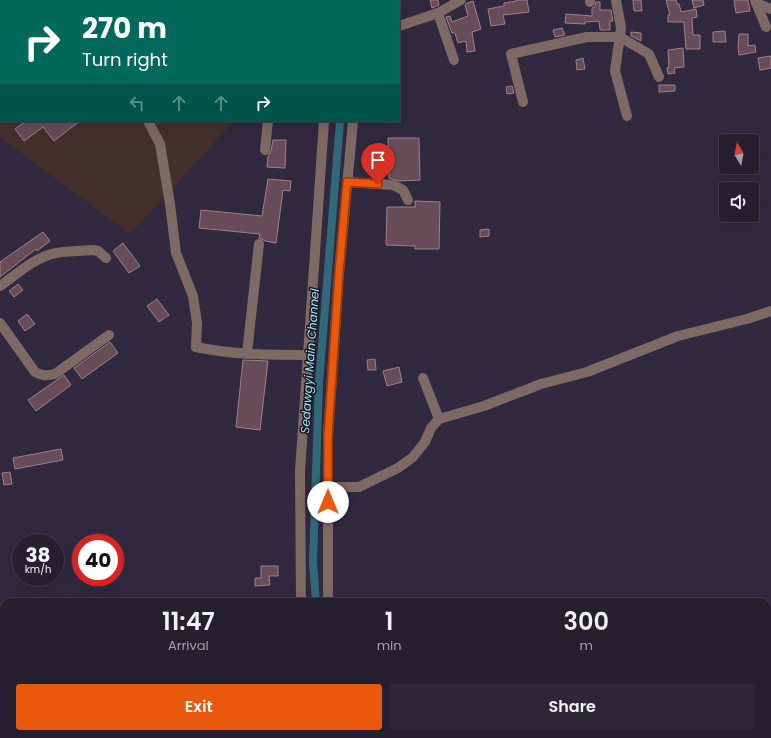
<!DOCTYPE html>
<html lang="en">
<head>
<meta charset="utf-8">
<style>
  :root { --surface:#251f2f; --page:#2d2737; --text:#f1f3f6; --muted:#a3a2aa; --line:#423d4b; --accent:#ea580c }
  body { margin:0; font-family:Poppins,sans-serif; background:var(--page); color:var(--text); height:100vh; display:flex; flex-direction:column; font-size:15px; white-space:nowrap }
  * { box-sizing:border-box; margin:0 }
  p { font-size:13px; color:var(--muted) }
  .icon { flex:none; width:22px; height:22px; fill:none; stroke:currentColor; stroke-width:2; stroke-linecap:round; stroke-linejoin:round }
  .map { position:relative; flex:1; overflow:hidden }
  .sheet { position:absolute; left:0px; top:598px; width:771px; height:140px; display:flex; flex-direction:column; background:var(--surface); border-radius:12px 12px 0 0; box-shadow:0 4px 16px #0002,0 0 0 1px var(--line) }
  .sheet>* { flex:none }
  .guide { position:absolute; left:0px; top:0px; width:400px; height:122px; box-shadow:0 4px 16px #0002,0 0 0 1px var(--line); background:#00695c; color:#fff; overflow:hidden }
  .needle { width:26px; rotate:350deg }
  .tools { position:absolute; left:719px; top:134px; display:grid; gap:8px }
  .tools a { display:grid; place-items:center; width:40px; height:40px; border-radius:4px; background:var(--surface); box-shadow:0 4px 16px #0002,0 0 0 1px var(--line); font-size:20px }
  .speed { position:absolute; left:12px; top:534px; display:flex; gap:8px; font-size:20px; font-weight:700; text-align:center }
  .speed>* { display:grid; place-content:center; width:52px; height:52px; border-radius:50%; background:var(--surface); box-shadow:0 4px 16px #0002,0 0 0 1px var(--line); line-height:1 }
  .speed small { font-size:10px; font-weight:400 }
  .speed .limit { border:6px solid #d22; background:#fff; color:#111 }
  .pin { position:absolute; display:grid; place-items:center; width:34px; height:34px; color:#fff; margin:-41px -17px; border-radius:50% 50% 50% 0; rotate:-45deg; box-shadow:0 0 4px #0007 }
  .pin .icon { rotate:45deg }
  .me { position:absolute; width:44px; margin:-22px; rotate:0deg; stroke-linejoin:round; filter:drop-shadow(0 0 3px #0008) }
  .turn { display:flex; align-items:center; gap:14px; height:84px; padding:0 16px; font-size:18px }
  .turn .icon { width:52px; height:52px; stroke-width:2.5 }
  .turn b { display:block; font-size:28px; line-height:34px }
  .lanes { display:flex; align-items:center; height:38px; padding:0 16px; background:#0003; justify-content:center; gap:20px; direction:ltr }
  .lanes .off { opacity:.35 }
  .eta { display:flex; justify-content:space-evenly; align-items:center; height:68px; text-align:center }
  .eta b { font-size:24px; font-weight:600; line-height:28px }
  .cta { display:flex; gap:8px; margin-top:auto; padding:8px 16px }
  .cta a { flex:1; height:46px; border-radius:4px; background:var(--accent); color:#fff; font-size:16px; font-weight:600; line-height:46px; text-align:center }
  .cta a+a { background:var(--page); color:var(--text) }
  .map>svg:first-child { display:block }
</style>
</head>
<body>
<div class="map">
<svg width="771" height="738" viewBox="0 0 771 738">
  <rect width="100%" height="100%" fill="#31293f"/>
  <path fill="#43302b" d="M0,0H293L294,1H1V121H234L130,234L0,137Z"/>
  <g fill="none" stroke-linecap="round" stroke-linejoin="round">
    <g stroke="#306a7a" stroke-width="8">
      <path d="M350,1V0"/>
      <path d="M316,602L313,562L319,383L340,121"/>
      <path d="M325,734V738"/>
    </g>
  </g>
  <g fill="#684c57" stroke="#a0808d">
    <path d="M430,0H438L439,5L432,8Z"/>
    <path d="M516,0H527L529,12L503,15L505,24L491,26L488,9L504,6V3L516,1Z"/>
    <path d="M633,0H641L642,11H634Z"/>
    <path d="M666,0H676L677,4H679L681,12L696,9L697,17L692,18L693,35H700V49H686L684,22H668V15H670Z"/>
    <path d="M692,0H703L704,5L694,8Z"/>
    <path d="M734,0H748L750,11L736,13Z"/>
    <path d="M473,1L481,29L472,32L475,51L467,52L466,41L458,43L455,33H452L446,17L450,16L452,22L468,16L465,5L467,3Z"/>
    <path d="M596,2H600V10H611L613,21H610V30H600L599,21L585,22V24L565,23L566,14L592,16V8L595,6Z"/>
    <path d="M562,28L565,35L555,37L553,30Z"/>
    <path d="M725,31L726,42H713V32Z"/>
    <path d="M631,32L641,33V41L631,36Z"/>
    <path d="M739,34H748V46L755,45L756,52L739,55L738,48Z"/>
    <path d="M683,48L684,67L674,68L675,73L668,74L667,68L669,67L668,50Z"/>
    <path d="M771,56V68L760,70L758,58Z"/>
    <path d="M583,58L585,69L577,70L576,60Z"/>
    <path d="M659,85H675V91L659,92Z"/>
    <path d="M512,86L514,93L507,94L506,87Z"/>
    <path d="M26,121H80L54,141L43,127L24,141L15,129Z"/>
    <path d="M388,138H419L420,180L399,181L389,178Z"/>
    <path d="M273,140H286L285,168L267,167L268,156L271,151Z"/>
    <path d="M268,179L291,181L290,191L283,190L276,243L265,241L262,239L259,238L260,234L199,228L201,210L262,216Z"/>
    <path d="M415,201L440,202L439,249H415V246L386,245L387,207H415Z"/>
    <path d="M489,229V236L480,237V230Z"/>
    <path d="M43,232L50,241L37,251L36,249L0,277V262Z"/>
    <path d="M123,243L140,266L129,273L113,251Z"/>
    <path d="M18,284L23,290L14,297L9,291Z"/>
    <path d="M157,299L169,315L159,322L147,306Z"/>
    <path d="M27,314L35,324L25,331L18,321Z"/>
    <path d="M110,342L118,353L82,379L74,368Z"/>
    <path d="M375,359L376,370H368L367,360Z"/>
    <path d="M243,360L268,361L260,430L236,427Z"/>
    <path d="M399,367L402,382L387,386L383,371Z"/>
    <path d="M64,375L71,385L36,411L28,400Z"/>
    <path d="M61,449L63,460L15,469L13,458Z"/>
    <path d="M10,472L12,484L4,485L2,473Z"/>
    <path d="M261,566H278V576H269L270,585L255,586V578H261Z"/>
  </g>
  <g fill="none" stroke-linecap="round" stroke-linejoin="round">
    <g stroke="#6a6377" stroke-width="1.5" stroke-dasharray="3 3" stroke-linecap="butt">
      <path d="M232,602L238,600H292"/>
      <path d="M6,738L13,734"/>
    </g>
    <g stroke="#7f6964" stroke-width="10">
      <path d="M98,0L99,1"/>
      <path d="M268,0L269,1"/>
      <path d="M616,0L621,28L615,71L627,116"/>
      <path d="M755,0L766,27"/>
      <path d="M91,1V0"/>
      <path d="M335,1V0"/>
      <path d="M363,1V0"/>
      <path d="M590,2V0"/>
      <path d="M756,3L771,9"/>
      <path d="M438,13L454,60"/>
      <path d="M399,26L438,13L461,0"/>
      <path d="M523,102L511,54L587,37H620L649,54L659,77"/>
      <path d="M148,121L160,144L170,204L176,253L193,296L197,323L196,347C232,355 271,355 309,355"/>
      <path d="M265,150L268,121"/>
      <path d="M347,182L393,185L403,190L408,200"/>
      <path d="M0,286C17,274 35,257 56,253C68,251 80,251 93,250L98,251L106,258"/>
      <path d="M0,323L35,372C42,376 47,376 55,374L109,335"/>
      <path d="M247,353L259,244"/>
      <path d="M423,378L439,419"/>
      <path d="M328,487H359L398,468L413,457L425,442L431,428L439,419L484,406L541,384L587,372L678,336L747,319L771,311"/>
      <path d="M301,602L300,471L324,121"/>
      <path d="M328,602V436L339,273L353,121"/>
      <path d="M315,734V738"/>
      <path d="M337,734L338,738"/>
    </g>
  </g>
  <g fill="none" stroke-linecap="round" stroke-linejoin="round">
    <g stroke="#983908" stroke-width="10">
      <path id="route" d="M328,502V436L339,273L347,182L378,184"/>
    </g>
    <use href="#route" stroke="#ea580c" stroke-width="7"/>
  </g>
  <g text-anchor="middle" stroke-width="3" stroke-linejoin="round" paint-order="stroke">
    <g font-size="12" font-style="italic" fill="#9de4fa" stroke="#17141e">
      <text transform="translate(310 361) rotate(-86)" y="4">Sedawgyi Main Channel</text>
    </g>
  </g>
</svg>
<div class="tools">
<a><svg class="needle" viewBox="-14 -14 28 28"><path d="M0-13l5 13h-10z" fill="#e53935"/><path d="M0 13l5-13h-10z" fill="#a3a2aa"/></svg></a>
<a><svg class="icon" aria-label="sound" viewBox="0 0 24 24"><path d="M4 9h4l5-4v14l-5-4H4zM17 9q2 3 0 6"/></svg></a>
</div>
<div class="speed"><div>38<small>km/h</small></div><div class="limit">40</div></div>
<div class="pin" style="left:378px;top:184px;background:#d93025"><svg class="icon" aria-label="arrive" viewBox="0 0 24 24"><path d="M6 21V4h12l-3 4 3 4H6"/></svg></div>
<svg class="me" style="left:328px;top:502px" viewBox="-20 -20 40 40"><circle r="19" fill="#fff"/><path d="M0-13L10 11 0 6-10 11z" fill="#ea580c"/></svg>
<div class="guide">
<div class="turn"><svg class="icon" aria-label="right" viewBox="0 0 24 24"><path d="M7 20v-9h11M14 6l5 5-5 5"/></svg><div><b>270 m</b>Turn right</div></div>
<div class="lanes"><svg class="icon off" aria-label="left" viewBox="0 0 24 24"><path d="M17 20v-9H6M10 6l-5 5 5 5"/></svg><svg class="icon off" aria-label="ahead" viewBox="0 0 24 24"><path d="M12 20V5M6 11l6-6 6 6"/></svg><svg class="icon off" aria-label="ahead" viewBox="0 0 24 24"><path d="M12 20V5M6 11l6-6 6 6"/></svg><svg class="icon" aria-label="right" viewBox="0 0 24 24"><path d="M7 20v-9h11M14 6l5 5-5 5"/></svg></div>
</div>
<section class="sheet">
<div class="eta">
<div><b>11:47</b><p>Arrival</p></div>
<div><b>1</b><p>min</p></div>
<div><b>300</b><p>m</p></div>
</div>
<div class="cta"><a>Exit</a><a>Share</a></div>
</section>
</div>
</body>
</html>
